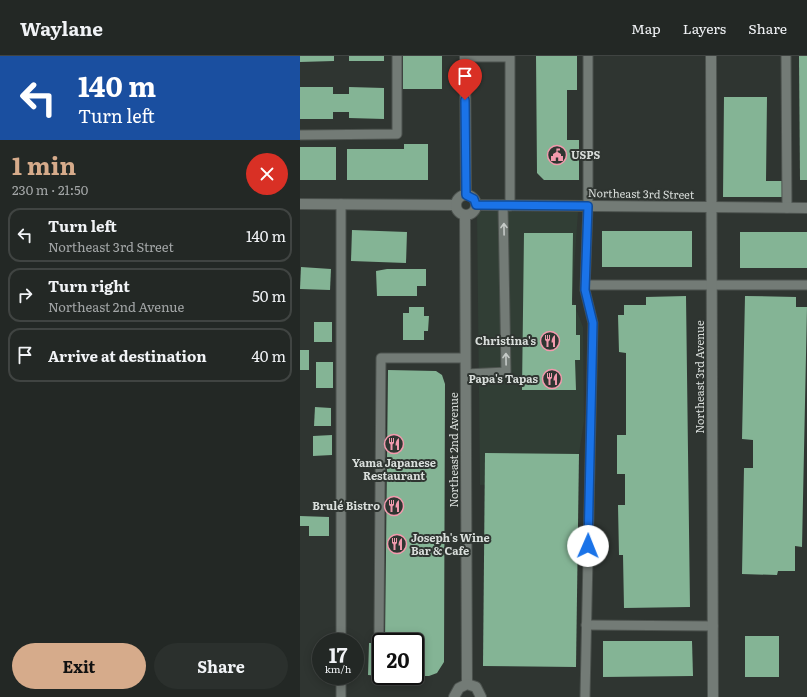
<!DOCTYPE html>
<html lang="en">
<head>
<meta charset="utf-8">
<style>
  :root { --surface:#232825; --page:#2b302d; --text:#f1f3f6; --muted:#a3a6a7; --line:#404442; --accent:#d6ab8b }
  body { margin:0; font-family:Literata,serif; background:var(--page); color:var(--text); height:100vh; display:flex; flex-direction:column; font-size:15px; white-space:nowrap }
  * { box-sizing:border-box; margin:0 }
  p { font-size:13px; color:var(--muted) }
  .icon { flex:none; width:22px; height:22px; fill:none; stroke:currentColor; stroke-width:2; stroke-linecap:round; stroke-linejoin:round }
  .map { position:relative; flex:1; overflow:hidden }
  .details { display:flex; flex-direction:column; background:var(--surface); width:300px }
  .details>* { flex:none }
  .top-card { background:#1a4fa0; color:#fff; overflow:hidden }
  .speed { position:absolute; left:12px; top:577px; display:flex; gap:8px; font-size:20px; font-weight:700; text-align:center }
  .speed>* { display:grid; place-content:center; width:52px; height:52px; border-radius:50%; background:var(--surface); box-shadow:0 2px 10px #0003,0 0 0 1px var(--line); line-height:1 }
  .speed small { font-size:10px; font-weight:400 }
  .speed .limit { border:2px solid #111; border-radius:6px; background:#fff; color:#111 }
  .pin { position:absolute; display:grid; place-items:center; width:34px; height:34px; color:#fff; margin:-41px -17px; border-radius:50% 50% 50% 0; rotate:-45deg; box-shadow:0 0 4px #0007 }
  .pin .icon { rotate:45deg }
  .me { position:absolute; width:44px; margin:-22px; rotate:1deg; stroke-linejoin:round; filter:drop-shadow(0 0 3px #0008) }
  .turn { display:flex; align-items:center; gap:14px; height:84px; padding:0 12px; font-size:18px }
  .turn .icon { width:52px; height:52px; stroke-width:2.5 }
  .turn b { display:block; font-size:28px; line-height:34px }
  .round { display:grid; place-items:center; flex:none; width:42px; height:42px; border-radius:21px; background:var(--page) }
  .overview { display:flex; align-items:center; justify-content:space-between; height:68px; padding:0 12px }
  h1 { font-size:24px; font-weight:700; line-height:30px; color:var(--accent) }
  .primary-button { display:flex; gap:8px; margin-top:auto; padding:8px 12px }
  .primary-button a { flex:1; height:46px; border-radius:24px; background:var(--accent); color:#111; font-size:16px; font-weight:700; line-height:46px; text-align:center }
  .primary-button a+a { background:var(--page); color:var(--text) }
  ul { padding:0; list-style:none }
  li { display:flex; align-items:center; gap:12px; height:54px; margin:0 8px 6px; padding:0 4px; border:2px solid var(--line); border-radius:12px }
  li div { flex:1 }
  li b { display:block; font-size:15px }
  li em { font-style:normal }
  header { display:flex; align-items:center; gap:24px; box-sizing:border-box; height:56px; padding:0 20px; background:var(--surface); border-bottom:1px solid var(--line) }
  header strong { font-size:19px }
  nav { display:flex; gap:22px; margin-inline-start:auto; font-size:14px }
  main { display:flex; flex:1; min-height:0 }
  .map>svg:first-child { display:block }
</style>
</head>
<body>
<header>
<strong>Waylane</strong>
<nav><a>Map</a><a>Layers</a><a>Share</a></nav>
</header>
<main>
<section class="details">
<div class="top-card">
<div class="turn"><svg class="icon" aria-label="left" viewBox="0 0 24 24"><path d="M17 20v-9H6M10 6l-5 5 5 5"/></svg><div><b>140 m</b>Turn left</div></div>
</div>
<div class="overview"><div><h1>1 min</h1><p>230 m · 21:50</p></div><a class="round" style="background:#d93025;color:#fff"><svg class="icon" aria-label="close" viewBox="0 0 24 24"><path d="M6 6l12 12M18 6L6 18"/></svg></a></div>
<ul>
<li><svg class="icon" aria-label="left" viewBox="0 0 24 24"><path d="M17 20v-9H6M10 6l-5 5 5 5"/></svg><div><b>Turn left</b><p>Northeast 3rd Street</p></div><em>140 m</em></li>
<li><svg class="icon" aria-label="right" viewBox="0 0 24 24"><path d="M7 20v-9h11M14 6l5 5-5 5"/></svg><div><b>Turn right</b><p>Northeast 2nd Avenue</p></div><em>50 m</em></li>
<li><svg class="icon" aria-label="arrive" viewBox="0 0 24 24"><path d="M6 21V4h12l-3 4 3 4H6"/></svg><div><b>Arrive at destination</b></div><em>40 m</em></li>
</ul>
<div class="primary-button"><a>Exit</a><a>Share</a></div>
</section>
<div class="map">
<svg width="507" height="641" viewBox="0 0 507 641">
  <rect width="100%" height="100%" fill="#2f3531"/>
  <path fill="#313e35" d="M177,155L278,156L272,243L283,271L284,365L275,424L180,429Z"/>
  <g fill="#84b495">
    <path d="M0,0H34V5L0,6Z"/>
    <rect x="49" y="0" width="35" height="5"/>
    <rect x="103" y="0" width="39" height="33"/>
    <path d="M236,0H277V34H267V84H279V124H244L237,117Z"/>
    <path d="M499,0H507V124H500Z"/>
    <path d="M0,31H33V38H49V31L84,32V63L49,62V56H33V63H0Z"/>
    <path d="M424,41H467L466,125H483L482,141H423Z"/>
    <path d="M104,88H128V124H47V93H104Z"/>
    <rect x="0" y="91" width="36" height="33"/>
    <path d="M52,174L107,176L106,207L51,205Z"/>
    <rect x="302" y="175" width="90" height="36"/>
    <rect x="440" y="176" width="67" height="36"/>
    <path d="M224,177H273L272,249H276V279H280V304H275L276,334H222Z"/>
    <path d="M1,211L31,213L30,234L0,233Z"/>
    <path d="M87,213H126V230H117V240H77L76,215Z"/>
    <path d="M386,240L390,551L324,552L323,499H319L318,449H325V418H317V379H326V297L319,296L318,259H324V249H346V241Z"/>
    <path d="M445,240L496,241V251H507L502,491L495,490V515H478L477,519L442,518L444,412H453V384L442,383Z"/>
    <path d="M109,251H124V260H129L128,275H124V284H103V257H109Z"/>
    <rect x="14" y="266" width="18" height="20"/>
    <rect x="0" y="294" width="9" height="20"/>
    <rect x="16" y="306" width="17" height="26"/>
    <path d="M88,314L136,315L142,319L145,328L144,606L137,617L129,620H115V586H85Z"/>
    <path d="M15,351L31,352V370H14Z"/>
    <path d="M32,379V399L13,400V380Z"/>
    <path d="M185,397L279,398L276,611L183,610Z"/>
    <path d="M0,460L29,461V480H9V470H0Z"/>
    <rect x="445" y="580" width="34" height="41"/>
    <path d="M303,585H392L393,620L303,621Z"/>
    <path d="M69,587H81V620L68,619Z"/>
  </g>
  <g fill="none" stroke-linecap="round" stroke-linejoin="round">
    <g stroke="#4d534f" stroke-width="11">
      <g id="lane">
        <path d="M486,0L487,152"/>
        <path d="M165,1H210V150"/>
        <path d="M0,79L97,78V0"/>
        <path d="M41,148V586"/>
        <path d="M286,229H507"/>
        <path d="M166,318L206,316L203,149"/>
        <path d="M286,569L413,570"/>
        <path d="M79,576L81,302H165"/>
        <path d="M41,620V641"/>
        <path d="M285,641L293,267L285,234L288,150V0"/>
      </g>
    </g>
    <g stroke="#4d534f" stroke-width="12">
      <g id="street">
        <path d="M411,0L413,641"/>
        <path d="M0,148L156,149"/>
        <path d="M176,149L507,152"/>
      </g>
    </g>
    <g stroke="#4d534f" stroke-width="12">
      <g id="secondary">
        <path d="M165,0L166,139"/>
        <circle cx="166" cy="149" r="10"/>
        <path d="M165,159L167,628"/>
        <path d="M154,641L159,632L167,628L176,631L181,641"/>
      </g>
    </g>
    <use href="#lane" stroke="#737b76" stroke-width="9"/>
    <use href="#street" stroke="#737b76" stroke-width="10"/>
    <use href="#secondary" stroke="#737b76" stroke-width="10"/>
  </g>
  <defs><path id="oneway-shaft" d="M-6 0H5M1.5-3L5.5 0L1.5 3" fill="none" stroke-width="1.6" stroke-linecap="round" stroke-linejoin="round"/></defs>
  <g stroke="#c5cac7">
    <use href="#oneway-shaft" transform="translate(204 173) rotate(-91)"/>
    <use href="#oneway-shaft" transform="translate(206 303) rotate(-91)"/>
  </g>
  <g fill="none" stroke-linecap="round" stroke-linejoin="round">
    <g stroke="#114b97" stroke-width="10">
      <path id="route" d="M165,44L166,139L174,143L176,149L288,150L285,234L293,267L288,490"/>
    </g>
    <use href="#route" stroke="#1a73e8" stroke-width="7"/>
  </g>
  <defs>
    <g id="civic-ring" transform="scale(1)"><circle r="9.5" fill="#2f3531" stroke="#f29aad" stroke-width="1.5"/><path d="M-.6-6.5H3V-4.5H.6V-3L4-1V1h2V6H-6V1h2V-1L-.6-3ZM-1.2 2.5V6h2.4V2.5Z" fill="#f29aad"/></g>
    <g id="restaurant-ring" transform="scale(1)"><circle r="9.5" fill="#2f3531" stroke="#f29aad" stroke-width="1.5"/><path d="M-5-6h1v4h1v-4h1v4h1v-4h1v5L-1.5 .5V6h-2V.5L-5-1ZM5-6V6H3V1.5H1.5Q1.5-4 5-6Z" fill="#f29aad"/></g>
  </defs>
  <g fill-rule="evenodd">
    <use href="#civic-ring" x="257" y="99"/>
    <use href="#restaurant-ring" x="250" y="285"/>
    <use href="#restaurant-ring" x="252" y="323"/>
    <use href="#restaurant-ring" x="94" y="388"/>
    <use href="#restaurant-ring" x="94" y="450"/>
    <use href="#restaurant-ring" x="97" y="488"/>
  </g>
  <g text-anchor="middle" stroke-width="4" stroke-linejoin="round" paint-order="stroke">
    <g font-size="11" font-weight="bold" fill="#d9dedb" stroke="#2f3531" text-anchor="end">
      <text x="271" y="103" text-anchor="start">USPS</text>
      <text x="236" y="289">Christina's</text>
      <text x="238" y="327">Papa's Tapas</text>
      <text x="94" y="411" text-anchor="middle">Yama Japanese<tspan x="94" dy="13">Restaurant</tspan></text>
      <text x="80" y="454">Brulé Bistro</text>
      <text x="111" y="486" text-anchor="start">Joseph's Wine<tspan x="111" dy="13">Bar &amp; Cafe</tspan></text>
    </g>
    <g font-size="11" fill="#d9dedb" stroke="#2f3531">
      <text transform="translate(341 138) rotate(1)" y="4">Northeast 3rd Street</text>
      <text transform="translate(400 321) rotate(-90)" y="4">Northeast 3rd Avenue</text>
      <text transform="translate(154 394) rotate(-90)" y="4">Northeast 2nd Avenue</text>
    </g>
  </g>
</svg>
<div class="speed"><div>17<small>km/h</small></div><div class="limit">20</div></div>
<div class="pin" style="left:165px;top:44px;background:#d93025"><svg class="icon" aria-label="arrive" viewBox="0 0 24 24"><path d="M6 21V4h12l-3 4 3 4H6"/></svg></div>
<svg class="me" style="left:288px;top:490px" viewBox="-20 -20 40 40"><circle r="19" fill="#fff"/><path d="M0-13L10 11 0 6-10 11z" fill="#1a73e8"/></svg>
</div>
</main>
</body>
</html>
